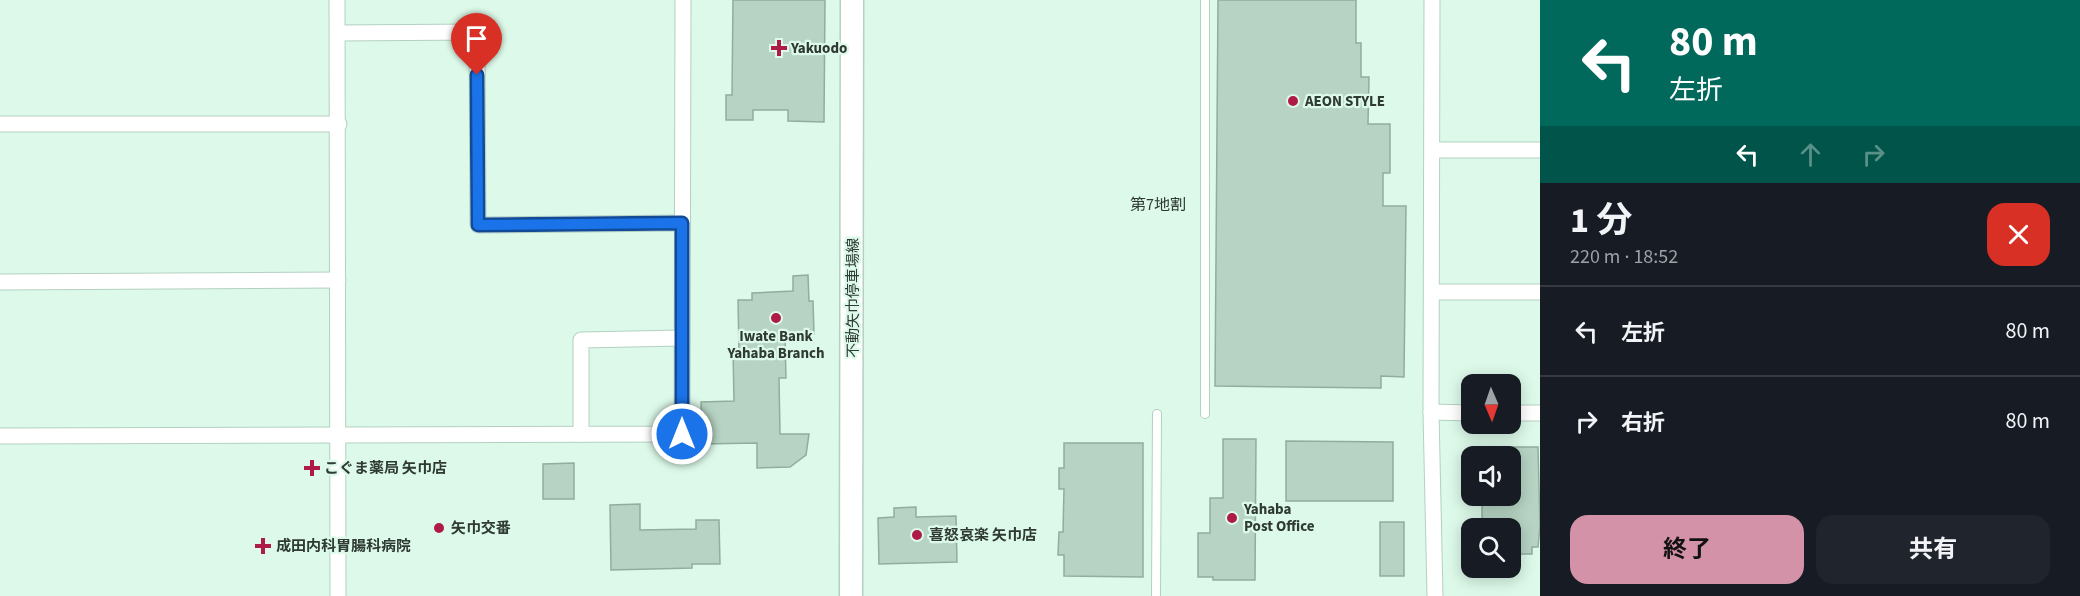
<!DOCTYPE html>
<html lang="ja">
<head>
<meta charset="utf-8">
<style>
  :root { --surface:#171b24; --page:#20242c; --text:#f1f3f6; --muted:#9ea1a6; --line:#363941; --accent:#d392a7 }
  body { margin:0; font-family:"Source Sans 3","Noto Sans JP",sans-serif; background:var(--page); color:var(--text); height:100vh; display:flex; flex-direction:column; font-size:22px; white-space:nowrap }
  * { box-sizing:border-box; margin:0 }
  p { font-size:20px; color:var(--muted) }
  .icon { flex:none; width:33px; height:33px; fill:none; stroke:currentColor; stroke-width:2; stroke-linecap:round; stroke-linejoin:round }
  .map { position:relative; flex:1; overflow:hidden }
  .details { display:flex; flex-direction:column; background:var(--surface); width:540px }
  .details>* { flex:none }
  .guide { background:#00695c; color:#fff; overflow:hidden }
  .needle { width:39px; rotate:178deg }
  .controls { position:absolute; left:1461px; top:374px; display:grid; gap:12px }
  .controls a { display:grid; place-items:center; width:60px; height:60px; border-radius:12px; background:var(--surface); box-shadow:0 3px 15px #0003; font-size:30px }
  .pin { position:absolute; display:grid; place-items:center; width:51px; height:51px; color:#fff; margin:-62px -26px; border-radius:50% 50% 50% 0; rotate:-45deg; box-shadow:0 0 6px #0007 }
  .pin .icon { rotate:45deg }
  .me { position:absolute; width:66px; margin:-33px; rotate:0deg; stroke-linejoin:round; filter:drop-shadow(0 0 4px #0008) }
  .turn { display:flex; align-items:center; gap:21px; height:126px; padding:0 30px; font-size:27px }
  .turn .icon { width:78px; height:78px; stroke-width:2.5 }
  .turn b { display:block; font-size:42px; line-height:51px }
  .lanes { display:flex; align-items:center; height:57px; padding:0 30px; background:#0003; justify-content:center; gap:30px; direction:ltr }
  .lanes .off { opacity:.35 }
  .round { display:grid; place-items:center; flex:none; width:63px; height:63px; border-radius:18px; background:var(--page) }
  .summary { display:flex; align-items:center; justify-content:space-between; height:102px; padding:0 30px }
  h1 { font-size:36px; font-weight:700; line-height:45px }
  .button { display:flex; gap:12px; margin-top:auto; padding:12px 30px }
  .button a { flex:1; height:69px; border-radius:18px; background:var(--accent); color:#111; font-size:24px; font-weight:700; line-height:69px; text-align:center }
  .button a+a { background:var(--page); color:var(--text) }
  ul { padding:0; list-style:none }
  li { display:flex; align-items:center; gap:18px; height:90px; padding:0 30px; border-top:2px solid var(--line) }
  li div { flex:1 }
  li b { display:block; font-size:22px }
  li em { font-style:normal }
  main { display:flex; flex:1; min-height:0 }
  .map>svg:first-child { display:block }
</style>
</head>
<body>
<main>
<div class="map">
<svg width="1540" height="596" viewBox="0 0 1540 596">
  <rect width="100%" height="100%" fill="#dcf9e9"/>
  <g fill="#b6d3c3" stroke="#91ad9e" stroke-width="1.5">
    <path d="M733,0H825L824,122L788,121V110H753V120H726V95H732Z"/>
    <path d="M1218,0H1356V43H1361V77H1369L1368,124H1390V173H1383V206H1406L1404,377L1381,376V388L1215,386Z"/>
    <path d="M808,275L809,301H813L814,334L791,335V339H785L786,378H779L780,434H809L806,455L790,467L757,468V443L702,444L701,402L734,401L733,352H739L738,300H752V293L793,291V276Z"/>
    <path d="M1223,439H1256L1255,580H1213V577H1198V533H1210V498H1223Z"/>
    <path d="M1286,441L1393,442V501H1286Z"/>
    <path d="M1064,443H1143V577L1064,576V555H1058L1059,532H1063L1064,489H1059V468H1064Z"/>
    <path d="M1510,447H1538L1540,526L1538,547H1532V554H1510V528H1482V495H1510Z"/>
    <path d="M574,463V499H543V464Z"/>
    <path d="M640,504V530L696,529V520H719L720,564H692V568L611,570L610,505Z"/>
    <path d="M916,507V517L956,516L957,562L879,564L878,518L894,517V508Z"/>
    <rect x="1380" y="522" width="24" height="54"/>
  </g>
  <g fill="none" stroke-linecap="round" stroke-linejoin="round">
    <g stroke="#b4d0c1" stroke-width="10">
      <g id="lane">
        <path d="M1205,0V414"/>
        <path d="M1156,596L1157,414"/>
      </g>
    </g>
    <g stroke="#b4d0c1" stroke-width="17">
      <g id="street">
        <path d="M337,0L338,596"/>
        <path d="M1432,0L1431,412L1435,596"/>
        <path d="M338,33L477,32L478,225L682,223"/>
        <path d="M0,124H339"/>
        <path d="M1432,150H1540"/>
        <path d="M0,282L338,280"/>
        <path d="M1432,292H1540"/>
        <path d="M1431,412L1472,413"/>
        <path d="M1510,413H1540"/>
        <path d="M581,434V340L682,338"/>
        <path d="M0,436L682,434L683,0"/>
      </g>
    </g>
    <g stroke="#b4d0c1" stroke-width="25">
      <path id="secondary" d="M851,596L852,0"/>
    </g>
    <use href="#lane" stroke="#fff" stroke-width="8"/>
    <use href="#street" stroke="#fff" stroke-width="15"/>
    <use href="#secondary" stroke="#fff" stroke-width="22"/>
  </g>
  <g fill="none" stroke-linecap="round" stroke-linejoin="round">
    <g stroke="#114b97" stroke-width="15">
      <path id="route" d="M477,75L478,225L682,223V434"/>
    </g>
    <use href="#route" stroke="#1a73e8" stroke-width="10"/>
  </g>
  <g fill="#ae1b46" stroke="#dcf9e9" stroke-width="2">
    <path d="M776 39h6v6h6v6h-6v6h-6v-6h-6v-6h6z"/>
    <circle cx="1293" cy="101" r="6"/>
    <circle cx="776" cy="318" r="6"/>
    <path d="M309 459h6v6h6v6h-6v6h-6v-6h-6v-6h6z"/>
    <circle cx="1232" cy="518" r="6"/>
    <circle cx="439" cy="528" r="6"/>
    <circle cx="917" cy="535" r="6"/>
    <path d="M260 537h6v6h6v6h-6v6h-6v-6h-6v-6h6z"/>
  </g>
  <g text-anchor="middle" stroke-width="4.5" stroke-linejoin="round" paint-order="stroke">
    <g font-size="15" font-weight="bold" fill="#2e3a33" stroke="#dcf9e9" text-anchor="start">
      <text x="791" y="53">Yakuodo</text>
      <text x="1305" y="106">AEON STYLE</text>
      <text x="776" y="341" text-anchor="middle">Iwate Bank<tspan x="776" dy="17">Yahaba Branch</tspan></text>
      <text x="324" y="473">こぐま薬局 矢巾店</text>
      <text x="1244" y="514">Yahaba<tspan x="1244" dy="17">Post Office</tspan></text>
      <text x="451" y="533">矢巾交番</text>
      <text x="929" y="540">喜怒哀楽 矢巾店</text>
      <text x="276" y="551">成田内科胃腸科病院</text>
    </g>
    <g font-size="15" fill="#2e3a33" stroke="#dcf9e9">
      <text transform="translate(853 298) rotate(-90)" y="5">不動矢巾停車場線</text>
    </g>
    <g font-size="16" fill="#2e3a33" stroke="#dcf9e9">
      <text x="1158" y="210">第7地割</text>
    </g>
  </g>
</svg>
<div class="controls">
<a><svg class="needle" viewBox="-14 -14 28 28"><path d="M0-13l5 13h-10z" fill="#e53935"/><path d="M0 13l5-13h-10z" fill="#9ea1a6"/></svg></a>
<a><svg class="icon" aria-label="sound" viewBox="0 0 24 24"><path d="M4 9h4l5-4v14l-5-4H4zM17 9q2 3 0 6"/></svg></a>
<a><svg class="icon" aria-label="search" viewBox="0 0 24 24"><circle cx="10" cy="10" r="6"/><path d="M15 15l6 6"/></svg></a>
</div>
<div class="pin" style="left:477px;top:75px;background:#d93025"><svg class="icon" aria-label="arrive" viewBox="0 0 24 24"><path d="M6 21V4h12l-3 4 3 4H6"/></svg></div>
<svg class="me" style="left:682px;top:434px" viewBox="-20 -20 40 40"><circle r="17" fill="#1a73e8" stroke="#fff" stroke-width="3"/><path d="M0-11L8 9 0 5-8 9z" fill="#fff"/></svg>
</div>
<section class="details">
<div class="guide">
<div class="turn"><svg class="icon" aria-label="left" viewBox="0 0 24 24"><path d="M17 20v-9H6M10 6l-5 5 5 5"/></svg><div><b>80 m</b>左折</div></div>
<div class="lanes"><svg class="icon" aria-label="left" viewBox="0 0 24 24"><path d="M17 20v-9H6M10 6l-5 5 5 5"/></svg><svg class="icon off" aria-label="ahead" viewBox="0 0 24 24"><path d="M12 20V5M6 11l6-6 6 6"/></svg><svg class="icon off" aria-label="right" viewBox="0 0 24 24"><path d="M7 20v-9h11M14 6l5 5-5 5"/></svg></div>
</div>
<div class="summary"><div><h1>1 分</h1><p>220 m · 18:52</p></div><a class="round" style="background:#d93025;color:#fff"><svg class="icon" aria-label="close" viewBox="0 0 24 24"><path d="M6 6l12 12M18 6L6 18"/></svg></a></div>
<ul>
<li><svg class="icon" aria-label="left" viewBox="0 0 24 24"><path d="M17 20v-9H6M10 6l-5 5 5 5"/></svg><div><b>左折</b></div><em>80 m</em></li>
<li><svg class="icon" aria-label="right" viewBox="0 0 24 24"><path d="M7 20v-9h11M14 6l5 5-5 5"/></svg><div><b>右折</b></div><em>80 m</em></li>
</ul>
<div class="button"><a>終了</a><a>共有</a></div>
</section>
</main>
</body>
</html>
